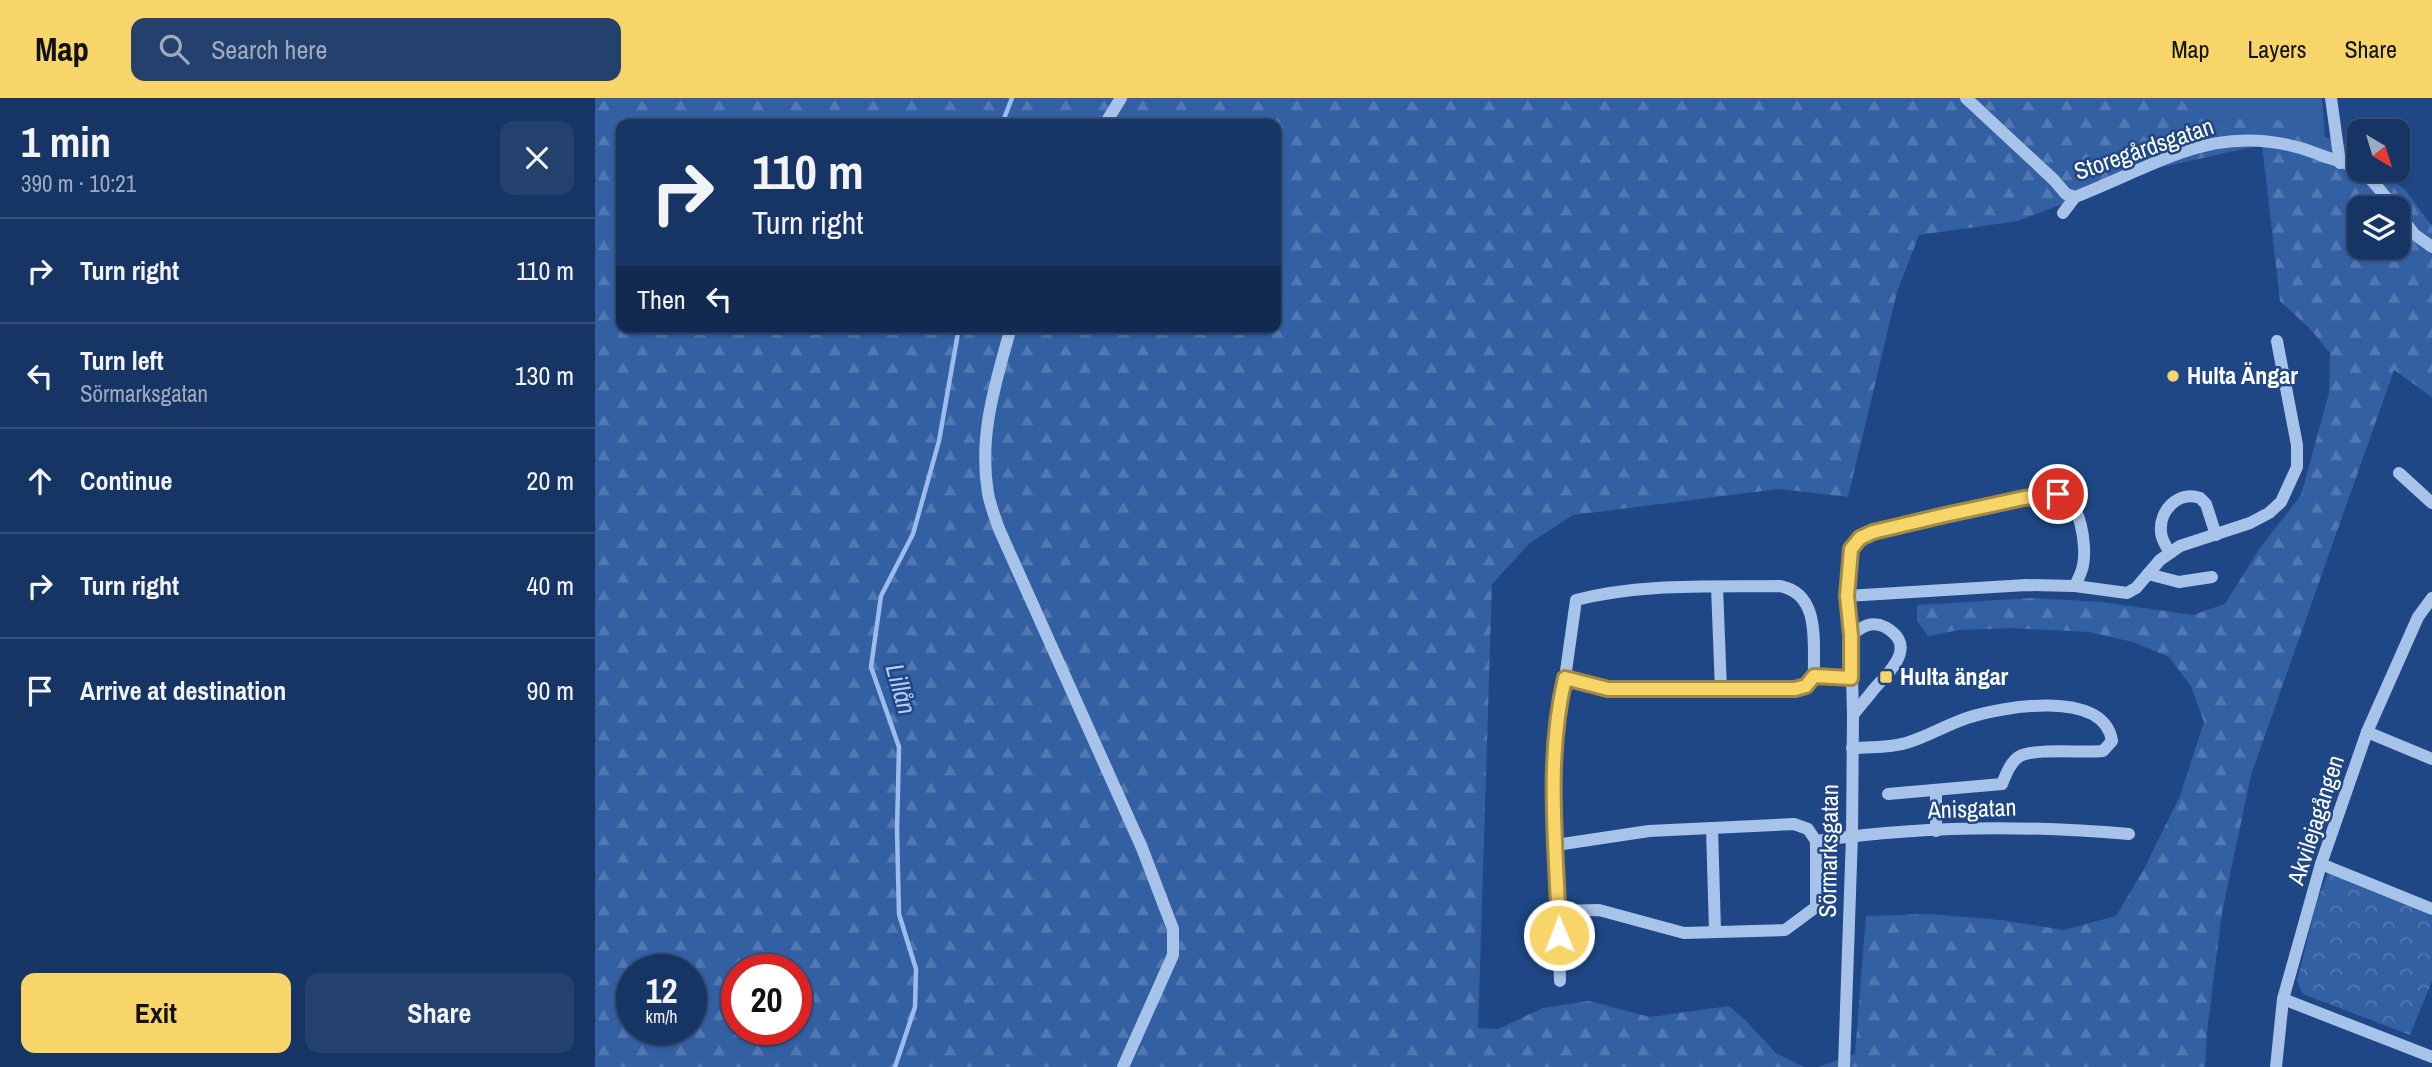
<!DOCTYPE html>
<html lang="en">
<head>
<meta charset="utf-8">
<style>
  :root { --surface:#173564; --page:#24406d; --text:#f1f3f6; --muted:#9eabbf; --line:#365078; --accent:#f8d568 }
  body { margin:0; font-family:"Archivo Narrow",sans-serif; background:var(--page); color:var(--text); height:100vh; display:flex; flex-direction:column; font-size:26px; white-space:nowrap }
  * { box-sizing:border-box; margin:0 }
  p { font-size:23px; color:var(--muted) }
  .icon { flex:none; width:38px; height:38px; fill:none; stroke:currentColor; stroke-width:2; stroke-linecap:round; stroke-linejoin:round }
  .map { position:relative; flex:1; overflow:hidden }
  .drawer { display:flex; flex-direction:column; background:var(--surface); width:595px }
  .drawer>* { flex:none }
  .hud { position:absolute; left:21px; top:21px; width:665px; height:214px; border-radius:14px; box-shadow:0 2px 5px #0004,0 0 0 2px var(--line); background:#173564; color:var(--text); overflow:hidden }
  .needle { width:46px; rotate:142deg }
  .buttons { position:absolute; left:1752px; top:21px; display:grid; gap:14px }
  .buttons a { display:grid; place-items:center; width:63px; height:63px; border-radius:14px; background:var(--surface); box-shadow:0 2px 5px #0004,0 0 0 2px var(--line); font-size:35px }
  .speed { position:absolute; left:21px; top:856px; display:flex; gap:14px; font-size:35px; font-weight:700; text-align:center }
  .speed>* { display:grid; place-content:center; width:91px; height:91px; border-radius:50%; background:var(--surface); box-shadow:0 2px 5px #0004,0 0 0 2px var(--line); line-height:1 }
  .speed small { font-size:18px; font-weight:400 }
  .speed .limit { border:10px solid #d22; background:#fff; color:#111 }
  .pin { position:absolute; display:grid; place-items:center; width:60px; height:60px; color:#fff; margin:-30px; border:4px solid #fff; border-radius:50%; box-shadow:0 2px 7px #0007 }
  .me { position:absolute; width:77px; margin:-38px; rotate:359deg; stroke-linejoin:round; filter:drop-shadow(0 0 5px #0008) }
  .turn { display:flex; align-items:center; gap:24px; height:147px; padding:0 21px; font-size:32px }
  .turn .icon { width:91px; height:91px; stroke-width:2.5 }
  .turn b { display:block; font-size:49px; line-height:60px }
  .then { display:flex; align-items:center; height:66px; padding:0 21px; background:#0003; gap:14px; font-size:26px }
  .round { display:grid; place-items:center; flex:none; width:74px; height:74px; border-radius:14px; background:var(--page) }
  .overview { display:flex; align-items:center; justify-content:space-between; height:119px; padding:0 21px }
  h1 { font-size:42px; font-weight:700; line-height:52px }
  .action { display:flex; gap:14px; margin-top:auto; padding:14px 21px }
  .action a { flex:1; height:80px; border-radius:14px; background:var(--accent); color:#111; font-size:28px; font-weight:700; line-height:80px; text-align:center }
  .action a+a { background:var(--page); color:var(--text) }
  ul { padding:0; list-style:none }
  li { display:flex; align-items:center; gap:21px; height:105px; padding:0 21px; border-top:2px solid var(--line) }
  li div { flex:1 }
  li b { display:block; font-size:26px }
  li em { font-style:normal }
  header { display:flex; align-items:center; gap:42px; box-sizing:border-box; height:98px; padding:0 35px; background:var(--accent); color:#111 }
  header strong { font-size:33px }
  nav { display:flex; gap:38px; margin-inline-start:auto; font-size:24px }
  .search { width:490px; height:63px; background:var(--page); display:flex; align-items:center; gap:18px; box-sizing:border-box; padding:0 24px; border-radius:14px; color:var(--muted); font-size:26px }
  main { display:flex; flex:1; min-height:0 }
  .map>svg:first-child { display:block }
</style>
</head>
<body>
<header>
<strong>Map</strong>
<div class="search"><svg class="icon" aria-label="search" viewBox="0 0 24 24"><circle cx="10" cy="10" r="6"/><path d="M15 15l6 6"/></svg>Search here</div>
<nav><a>Map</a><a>Layers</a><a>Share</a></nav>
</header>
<main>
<section class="drawer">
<div class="overview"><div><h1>1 min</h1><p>390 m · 10:21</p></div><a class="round"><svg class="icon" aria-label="close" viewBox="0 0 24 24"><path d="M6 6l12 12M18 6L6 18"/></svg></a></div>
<ul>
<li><svg class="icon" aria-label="right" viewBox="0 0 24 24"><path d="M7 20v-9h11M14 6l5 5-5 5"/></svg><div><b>Turn right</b></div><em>110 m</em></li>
<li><svg class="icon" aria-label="left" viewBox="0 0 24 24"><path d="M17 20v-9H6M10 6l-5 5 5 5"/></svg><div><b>Turn left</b><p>Sörmarksgatan</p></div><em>130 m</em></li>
<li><svg class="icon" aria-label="ahead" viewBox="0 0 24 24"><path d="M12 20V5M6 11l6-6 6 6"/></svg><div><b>Continue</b></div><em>20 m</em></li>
<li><svg class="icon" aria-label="right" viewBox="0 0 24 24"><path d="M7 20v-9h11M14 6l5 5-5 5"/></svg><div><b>Turn right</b></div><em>40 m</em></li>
<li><svg class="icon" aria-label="arrive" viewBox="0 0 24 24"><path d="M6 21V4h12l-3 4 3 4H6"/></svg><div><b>Arrive at destination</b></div><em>90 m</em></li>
</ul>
<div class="action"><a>Exit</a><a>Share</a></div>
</section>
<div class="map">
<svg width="1837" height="969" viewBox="0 0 1837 969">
  <defs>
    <pattern id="forest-firs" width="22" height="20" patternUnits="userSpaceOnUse" patternTransform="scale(1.75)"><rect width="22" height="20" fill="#3360a3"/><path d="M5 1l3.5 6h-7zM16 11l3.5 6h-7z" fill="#5278b1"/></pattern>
    <pattern id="park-crowns" width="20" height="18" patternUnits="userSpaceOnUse" patternTransform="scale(1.75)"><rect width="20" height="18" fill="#3360a3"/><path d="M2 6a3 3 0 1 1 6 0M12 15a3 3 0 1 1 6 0" fill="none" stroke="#5278b1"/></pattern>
  </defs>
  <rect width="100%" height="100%" fill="#1f4786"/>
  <path fill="#3360a3" d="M1593,0H1727L1730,41L1671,18L1610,24Z"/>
  <path fill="url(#forest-firs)" fill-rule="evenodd" d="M0,0H1593L1610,24L1671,18L1752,47L1764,56V72H1785L1790,75L1811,93L1837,128V299L1799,272L1656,677L1627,814L1612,934L1610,969H1223L1260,956L1271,818L1334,816L1406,822L1469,832L1521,818L1548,773L1585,698L1609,624L1596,588L1574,559L1538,544L1494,534L1416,530L1364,532L1333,538L1322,523V507L1438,500L1506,504L1598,517L1630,506L1665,450L1706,397L1734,295L1735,255L1716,232L1685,203L1667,47L1558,71L1423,123L1324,137L1302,194L1253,399L1184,391L978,417L935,445L897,486L883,930L903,931L948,910L994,903L1055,919L1134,908L1151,923L1182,956L1209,969H0ZM26,26H681V229H26ZM1764,110H1802V149H1764ZM37,872H96V931H37ZM142,872H201V931H142Z"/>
  <path fill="url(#park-crowns)" d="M1733,775L1837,818V883L1815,937L1708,896L1702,883L1722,803Z"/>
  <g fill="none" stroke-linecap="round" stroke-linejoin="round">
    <g stroke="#9cbdec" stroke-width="4.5">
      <path d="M407,26L417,0"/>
      <path d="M300,969L320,909L321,871L304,816L302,732L304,649L276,569L286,498L318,436L344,343L364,229"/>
    </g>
    <g stroke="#a8c3ea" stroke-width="12">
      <path d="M1371,0L1459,82L1471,96L1480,99C1567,65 1627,19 1723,56C1734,61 1748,63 1759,69C1775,77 1788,96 1799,110"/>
      <path d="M1736,0L1745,65"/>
      <path d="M510,26L526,0"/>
      <path d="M1802,114L1819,136L1837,149"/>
      <path d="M1468,115L1480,99"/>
      <path d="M416,229C401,284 383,337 393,395C395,407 400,419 404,431L547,750L578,831V857L528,969"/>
      <path d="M1804,375L1837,405"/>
      <path d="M1575,455C1571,448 1566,441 1566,434C1564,413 1583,392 1605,400L1611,406L1621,437"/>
      <path d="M1553,476L1584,484L1617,479"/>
      <path d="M1122,489L1126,592"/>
      <path d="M1252,498L1431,487L1480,488L1532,495L1541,490L1565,462L1585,448L1655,425L1674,415L1686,404L1702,369V347L1682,243"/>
      <path d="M1256,537C1267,529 1276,522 1290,529C1324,548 1294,574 1279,591C1272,600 1265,608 1258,617"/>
      <path d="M1219,578L1211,588L1200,591H1013L970,580L981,502C1046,485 1117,489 1185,488C1226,496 1218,545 1219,578L1256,580"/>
      <path d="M1772,634L1837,661"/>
      <path d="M1257,650C1274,649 1294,650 1311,645C1332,639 1351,627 1372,620C1406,609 1509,590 1517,643L1508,653C1487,655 1441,650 1425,658C1416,663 1411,676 1407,686L1293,696"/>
      <path d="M1199,726L1213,731L1221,743V809L1190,832L1089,835L1004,812L963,813L961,747L1054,733Z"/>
      <path d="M1117,730L1120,833"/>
      <path d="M1341,733V692"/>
      <path d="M1221,743C1324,728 1430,727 1534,736"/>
      <path d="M961,747C959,691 957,635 970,580"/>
      <path d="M1726,766L1837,811"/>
      <path d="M963,813L965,883"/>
      <path d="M1688,901L1837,959"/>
      <path d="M1249,969L1257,737L1258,617L1256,537L1252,498L1256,451L1265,440L1277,434C1318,425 1358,416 1399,407C1417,403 1445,394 1463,397C1486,400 1492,449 1488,467C1487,474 1483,481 1480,488"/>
      <path d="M1681,969L1688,901L1726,766L1772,634L1823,519L1837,500"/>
    </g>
  </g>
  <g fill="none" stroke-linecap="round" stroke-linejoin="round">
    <g stroke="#a18a44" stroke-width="18">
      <path id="route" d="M964,837C962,751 950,664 970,580L1013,591H1200L1211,588L1219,578L1256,580V537L1252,498L1256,451L1265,440L1278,434L1350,417L1429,400L1463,396"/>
    </g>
    <use href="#route" stroke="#f8d568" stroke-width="12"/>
  </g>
  <g fill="#f8d568" stroke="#1f4786" stroke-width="2.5">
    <circle cx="1578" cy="278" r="7"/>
    <rect x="1284" y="572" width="14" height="14" rx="3.5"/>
  </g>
  <g text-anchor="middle" stroke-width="5" stroke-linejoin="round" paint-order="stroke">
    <g font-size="24" fill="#fff" stroke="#1f4786">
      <text transform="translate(1549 51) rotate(-19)" y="8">Storegårdsgatan</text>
      <text transform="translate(1377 711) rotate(-2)" y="8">Anisgatan</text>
      <text transform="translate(1721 722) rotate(-72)" y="8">Akvilejagången</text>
      <text transform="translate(1234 753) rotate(-89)" y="8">Sörmarksgatan</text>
    </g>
    <g font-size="24" font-weight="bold" fill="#fff" stroke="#1f4786" text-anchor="start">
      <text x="1592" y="286">Hulta Ängar</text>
      <text x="1305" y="587">Hulta ängar</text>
    </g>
    <g font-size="26" font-style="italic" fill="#b4cdf1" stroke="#1f4786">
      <text transform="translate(306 591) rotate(74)" y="9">Lillån</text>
    </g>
  </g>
</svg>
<div class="buttons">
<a><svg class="needle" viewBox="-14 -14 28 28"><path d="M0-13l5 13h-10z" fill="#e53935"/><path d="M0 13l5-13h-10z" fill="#9eabbf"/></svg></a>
<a><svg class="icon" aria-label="layers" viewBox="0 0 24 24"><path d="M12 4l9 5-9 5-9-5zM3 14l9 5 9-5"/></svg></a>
</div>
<div class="speed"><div>12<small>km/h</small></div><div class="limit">20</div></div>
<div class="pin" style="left:1463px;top:396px;background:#d93025"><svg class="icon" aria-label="arrive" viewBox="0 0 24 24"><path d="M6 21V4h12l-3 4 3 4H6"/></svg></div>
<svg class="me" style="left:964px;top:837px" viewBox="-20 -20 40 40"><circle r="17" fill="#f8d568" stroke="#fff" stroke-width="3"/><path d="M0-11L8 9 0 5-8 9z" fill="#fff"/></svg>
<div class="hud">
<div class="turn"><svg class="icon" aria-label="right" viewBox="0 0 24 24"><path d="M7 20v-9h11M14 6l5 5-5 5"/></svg><div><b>110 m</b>Turn right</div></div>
<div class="then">Then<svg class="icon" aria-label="left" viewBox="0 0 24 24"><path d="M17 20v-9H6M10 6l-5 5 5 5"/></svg></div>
</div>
</div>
</main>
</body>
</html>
